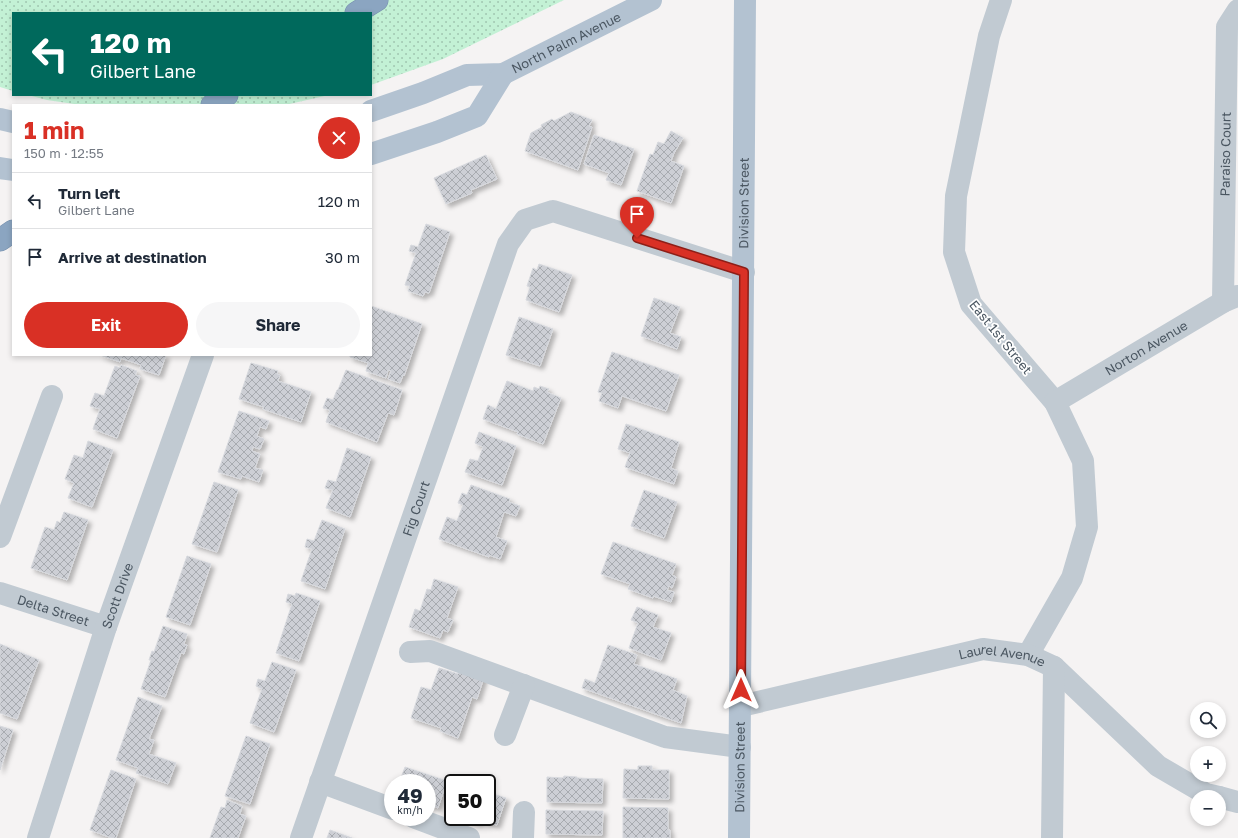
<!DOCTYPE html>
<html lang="en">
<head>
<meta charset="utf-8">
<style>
  :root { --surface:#fff; --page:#f6f6f7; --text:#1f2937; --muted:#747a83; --line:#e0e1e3; --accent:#d93025 }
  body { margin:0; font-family:"Golos Text",sans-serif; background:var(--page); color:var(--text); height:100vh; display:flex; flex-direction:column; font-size:15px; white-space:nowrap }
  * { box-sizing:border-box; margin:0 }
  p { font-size:13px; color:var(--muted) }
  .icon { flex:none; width:22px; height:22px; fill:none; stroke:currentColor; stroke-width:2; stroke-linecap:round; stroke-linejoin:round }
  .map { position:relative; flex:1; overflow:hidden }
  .sheet { position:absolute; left:12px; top:104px; width:360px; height:252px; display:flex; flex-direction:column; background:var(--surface); border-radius:0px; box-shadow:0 2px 6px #0003 }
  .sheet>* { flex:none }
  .top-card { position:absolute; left:12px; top:12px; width:360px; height:84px; border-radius:0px; box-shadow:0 2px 6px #0003; background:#00695c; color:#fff; overflow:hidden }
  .fabs { position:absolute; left:1190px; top:702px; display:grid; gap:8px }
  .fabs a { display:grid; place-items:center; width:36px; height:36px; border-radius:50%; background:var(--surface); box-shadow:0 2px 6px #0003; font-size:20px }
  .speed { position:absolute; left:384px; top:774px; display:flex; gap:8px; font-size:20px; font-weight:700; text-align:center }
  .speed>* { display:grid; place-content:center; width:52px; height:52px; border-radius:50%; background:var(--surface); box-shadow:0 2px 6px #0003; line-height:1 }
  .speed small { font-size:10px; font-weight:400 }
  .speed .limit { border:2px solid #111; border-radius:6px; background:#fff; color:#111 }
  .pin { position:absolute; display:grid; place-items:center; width:34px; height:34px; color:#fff; margin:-41px -17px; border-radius:50% 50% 50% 0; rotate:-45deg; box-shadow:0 0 4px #0007 }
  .pin .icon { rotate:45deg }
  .me { position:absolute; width:44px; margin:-22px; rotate:0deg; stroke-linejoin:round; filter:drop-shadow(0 0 3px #0008) }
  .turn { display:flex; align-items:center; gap:14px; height:84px; padding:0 12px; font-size:18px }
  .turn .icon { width:52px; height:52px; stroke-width:2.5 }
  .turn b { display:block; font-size:28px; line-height:34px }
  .round { display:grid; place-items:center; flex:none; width:42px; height:42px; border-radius:21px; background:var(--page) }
  .headline { display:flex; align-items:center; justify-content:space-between; height:68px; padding:0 12px }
  h1 { font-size:24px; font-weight:700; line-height:30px; color:var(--accent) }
  .primary-button { display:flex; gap:8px; margin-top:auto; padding:8px 12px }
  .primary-button a { flex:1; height:46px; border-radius:24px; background:var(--accent); color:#fff; font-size:16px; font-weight:700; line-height:46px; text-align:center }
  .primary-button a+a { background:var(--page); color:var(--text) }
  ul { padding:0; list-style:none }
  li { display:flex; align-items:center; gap:12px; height:56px; padding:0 12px; border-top:1px solid var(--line) }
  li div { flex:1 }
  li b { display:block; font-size:15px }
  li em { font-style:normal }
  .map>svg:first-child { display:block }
</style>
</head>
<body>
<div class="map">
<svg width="1238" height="838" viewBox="0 0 1238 838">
  <defs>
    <pattern id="green-dots" width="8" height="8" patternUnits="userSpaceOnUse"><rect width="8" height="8" fill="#c3f1d5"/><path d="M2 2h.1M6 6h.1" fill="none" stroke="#a0c6b0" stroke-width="1.8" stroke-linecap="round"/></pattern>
    <pattern id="building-cross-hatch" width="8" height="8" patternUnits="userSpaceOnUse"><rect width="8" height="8" fill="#cdcfd5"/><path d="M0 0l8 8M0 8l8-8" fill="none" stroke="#a8abb0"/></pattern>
    <filter id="shadow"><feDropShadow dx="3.5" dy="3.5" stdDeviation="2" flood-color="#0004"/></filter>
  </defs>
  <rect width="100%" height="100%" fill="#f5f3f3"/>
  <g fill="url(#green-dots)">
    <path d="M0,0H564L443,59L371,85V13H13V91L0,87Z"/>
    <path d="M28,95H329L285,105H81L47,100Z"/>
  </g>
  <g fill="url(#building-cross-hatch)" stroke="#d7d9de" filter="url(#shadow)">
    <path d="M571,112L592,120L589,126L592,127L578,170L525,151L531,133L542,127L541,125L552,119L554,121Z"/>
    <path d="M671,131L683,138L674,153L671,161L684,166L671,203L637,191L650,154L653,155L658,142L664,144Z"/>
    <path d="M594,135L634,149L621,185L606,180L609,173L584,164Z"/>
    <path d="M486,155L497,179L471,190L472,193L446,204L434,178Z"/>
    <path d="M426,224L450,232L429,293L425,292L423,296L408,291L410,286L405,285L416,253L409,251L411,245L418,247Z"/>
    <path d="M539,264L572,275L559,312L526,300L530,287L527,286L533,268L537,270Z"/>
    <path d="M654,298L680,307L670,333L681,337L677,349L641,336Z"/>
    <path d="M371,306L422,324L404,376L403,375L400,383L388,379L391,371L388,370L386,378L366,371L368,363L350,357V355H371Z"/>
    <path d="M519,317L553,329L540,366L506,355Z"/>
    <path d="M612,352L679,375L666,411L622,396L618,408L599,401L602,393L598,392Z"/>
    <path d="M100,355H166L159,375L140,369L141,365L121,358L120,362Z"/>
    <path d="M251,363L278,371L277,374L280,375L278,381L311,392L301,422L263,409L264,407L239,399Z"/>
    <path d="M121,365L137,371L135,375L140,376L117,438L93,429L100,409L90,406L95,393L104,396L115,366L120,368Z"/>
    <path d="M346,370L402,390L394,415L388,413L377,442L326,422L330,410L323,408L327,398L333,400L337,390H338Z"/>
    <path d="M507,381L533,391L534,387L539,389L540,386L549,389L547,392L561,398L543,444L517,434L518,432L483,419L488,405L496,409Z"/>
    <path d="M239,411L269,421L266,429L260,427L257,436L264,439L260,449L253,447L252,451L260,454L255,468L263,470L259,482L242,476L241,479L218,472Z"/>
    <path d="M626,424L679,442L671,468L678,471L674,484L625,467L630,453L618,449Z"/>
    <path d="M479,432L516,446L502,485L465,472L470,459L478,461L483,447L475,443Z"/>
    <path d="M88,441L113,450L92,507L68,498L74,483L65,479L74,455L83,458Z"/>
    <path d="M347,448L371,457L350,517L326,508L333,490L325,488L328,480L336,482Z"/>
    <path d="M214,482L238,490L217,552L192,544Z"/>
    <path d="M471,485L510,499L509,502L520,506L516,516L504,512L496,537L507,541L500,559L489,555V557L439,539L447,517L457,521L463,505L458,503L462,493L467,495Z"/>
    <path d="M644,490L677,502L664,538L631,526Z"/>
    <path d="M64,512L88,520L67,580L31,568L45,527L54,530L57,521L60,523Z"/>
    <path d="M322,520L345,529L325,589L301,581L312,549L305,547L307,539L314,541Z"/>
    <path d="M613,542L676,564L672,575L676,577L672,588L669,586L667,590L674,592L671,602L653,596V598L628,589L630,584L601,574Z"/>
    <path d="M187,556L211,564L190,625L166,617Z"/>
    <path d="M434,579L458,587L447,618L453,620L448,632L443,630L440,638L409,627L415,609L420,611L427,589L431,590Z"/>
    <path d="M296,593L320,601L299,661L276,653L292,604L286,602L288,594L295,596Z"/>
    <path d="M637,607L658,615L653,627L671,633L661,660L629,648L638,623L631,620Z"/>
    <path d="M163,626L187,634L184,644L187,645L184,654L181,653L165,697L141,689L151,660H149L152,651L154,652Z"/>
    <path d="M0,644L39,660L17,719L0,713Z"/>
    <path d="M608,645L637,655L634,664L677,679L673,690L687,696L681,723L582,688L585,679L595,683Z"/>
    <path d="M272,662L296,670L274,732L250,723L262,689L256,686L258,679L265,681Z"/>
    <path d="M460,666L485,674L477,699L472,697L458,738L440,731L441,728L411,718L421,687L431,690L439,668L458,674Z"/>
    <path d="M138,697L162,706L149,739L154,740L149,754L176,763L168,784L136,773L138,768L116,760Z"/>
    <path d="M0,726L13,730L0,770Z"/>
    <path d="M246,736L270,744L250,804L225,796Z"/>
    <path d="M638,766H652V770H669V799L623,798L624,769L638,770Z"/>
    <path d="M405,767L447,781L438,808L427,804V783H399Z"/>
    <path d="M111,770L136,779L116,838H112L90,830Z"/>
    <path d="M564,776L577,777V778L603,779L602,803L547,802V777L563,778Z"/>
    <path d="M487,792L506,798L497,825L480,820L479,823L466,819L467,817H487Z"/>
    <path d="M227,800L242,806L240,814L246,816L238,838H210L221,807L225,808Z"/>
    <path d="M623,807L668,808V830H670V838H623Z"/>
    <path d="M546,810L603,811L602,835L546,834Z"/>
    <path d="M330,830L352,838H327Z"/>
  </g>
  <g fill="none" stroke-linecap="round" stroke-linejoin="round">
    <g stroke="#7690ad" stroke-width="23">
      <g id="highway">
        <path d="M356,13L377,0"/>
        <path d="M212,105L227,95"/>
        <path d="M0,240L13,231"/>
      </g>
    </g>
    <g stroke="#c1cad2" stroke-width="22">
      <path d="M1001,0L989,36L956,196L954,252L971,304L1055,402L1083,461L1087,527L1072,578L1028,655"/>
      <path id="s1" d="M1223,302L1227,27L1238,10"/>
      <path id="s2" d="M1055,402L1223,302L1237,296"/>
      <path d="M0,537L52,396"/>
      <path id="s3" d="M0,593L106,627"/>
      <path d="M410,652L430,651L665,737L740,747"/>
      <path id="s4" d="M741,706L983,649L1028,655L1054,667L1158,766L1206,794L1219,797"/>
      <path d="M505,735L524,685"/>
      <path d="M320,782L393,809"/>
      <path d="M1219,797L1238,802"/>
      <path d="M413,817L469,838"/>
      <path id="s5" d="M38,838L106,627L203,355"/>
      <path id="s6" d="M301,838L508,244L525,220L553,211L744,272"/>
      <path d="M523,838L524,812"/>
      <path d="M1052,838L1054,667"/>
    </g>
    <g stroke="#b3c2d1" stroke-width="22">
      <path id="s7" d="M371,111L423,93L467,75L503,74L651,0"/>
      <path d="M0,119L13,122"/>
      <path d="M371,154L437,132L477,116L503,74"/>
      <path d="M0,168L13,170"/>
      <path id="s8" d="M739,838L745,0"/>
    </g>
    <use href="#highway" stroke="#8ba5c1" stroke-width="22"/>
  </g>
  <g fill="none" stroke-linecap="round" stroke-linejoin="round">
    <g stroke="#8d1f18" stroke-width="10">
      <path id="route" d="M637,238L744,272L741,690"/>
    </g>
    <use href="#route" stroke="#d93025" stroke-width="7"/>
  </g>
  <g text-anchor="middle" stroke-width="3.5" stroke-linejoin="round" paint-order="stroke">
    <g font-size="13" fill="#4a5661" stroke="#fff">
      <text dy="5" stroke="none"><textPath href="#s7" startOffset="209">North Palm Avenue</textPath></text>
      <text dy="5" stroke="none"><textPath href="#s1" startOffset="148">Paraiso Court</textPath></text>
      <text dy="5" stroke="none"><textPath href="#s8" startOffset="635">Division Street</textPath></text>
      <text transform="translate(1001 337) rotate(51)" y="5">East 1st Street</text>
      <text dy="5" stroke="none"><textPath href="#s2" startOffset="106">Norton Avenue</textPath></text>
      <text dy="5" stroke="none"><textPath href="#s6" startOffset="349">Fig Court</textPath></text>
      <text dy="5" stroke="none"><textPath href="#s5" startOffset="255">Scott Drive</textPath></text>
      <text dy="5" stroke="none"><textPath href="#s3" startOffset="56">Delta Street</textPath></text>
      <text dy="5" stroke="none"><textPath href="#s4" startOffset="268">Laurel Avenue</textPath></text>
      <text dy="5" stroke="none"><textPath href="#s8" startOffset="71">Division Street</textPath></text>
    </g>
  </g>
</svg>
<div class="fabs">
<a><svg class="icon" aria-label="search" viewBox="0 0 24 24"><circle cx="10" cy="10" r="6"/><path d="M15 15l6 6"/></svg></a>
<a>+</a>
<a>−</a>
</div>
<div class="speed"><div>49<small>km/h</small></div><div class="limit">50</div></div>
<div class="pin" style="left:637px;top:238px;background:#d93025"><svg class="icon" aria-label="arrive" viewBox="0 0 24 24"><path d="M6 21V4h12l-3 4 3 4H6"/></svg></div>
<svg class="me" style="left:741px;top:690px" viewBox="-20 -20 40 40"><path d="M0-17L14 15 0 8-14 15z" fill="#d93025" stroke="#fff" stroke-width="4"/></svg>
<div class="top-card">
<div class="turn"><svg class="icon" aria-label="left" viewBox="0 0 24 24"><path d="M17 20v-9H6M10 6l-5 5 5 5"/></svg><div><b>120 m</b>Gilbert Lane</div></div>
</div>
<section class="sheet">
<div class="headline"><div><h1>1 min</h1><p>150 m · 12:55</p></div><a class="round" style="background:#d93025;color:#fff"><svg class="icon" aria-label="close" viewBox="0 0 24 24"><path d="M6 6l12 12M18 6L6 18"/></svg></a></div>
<ul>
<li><svg class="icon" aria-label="left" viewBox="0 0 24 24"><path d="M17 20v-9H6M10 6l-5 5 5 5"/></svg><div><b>Turn left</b><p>Gilbert Lane</p></div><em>120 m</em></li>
<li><svg class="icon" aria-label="arrive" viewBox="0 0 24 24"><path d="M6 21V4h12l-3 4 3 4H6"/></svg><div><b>Arrive at destination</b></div><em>30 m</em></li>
</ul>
<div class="primary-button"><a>Exit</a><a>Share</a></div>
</section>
</div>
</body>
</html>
